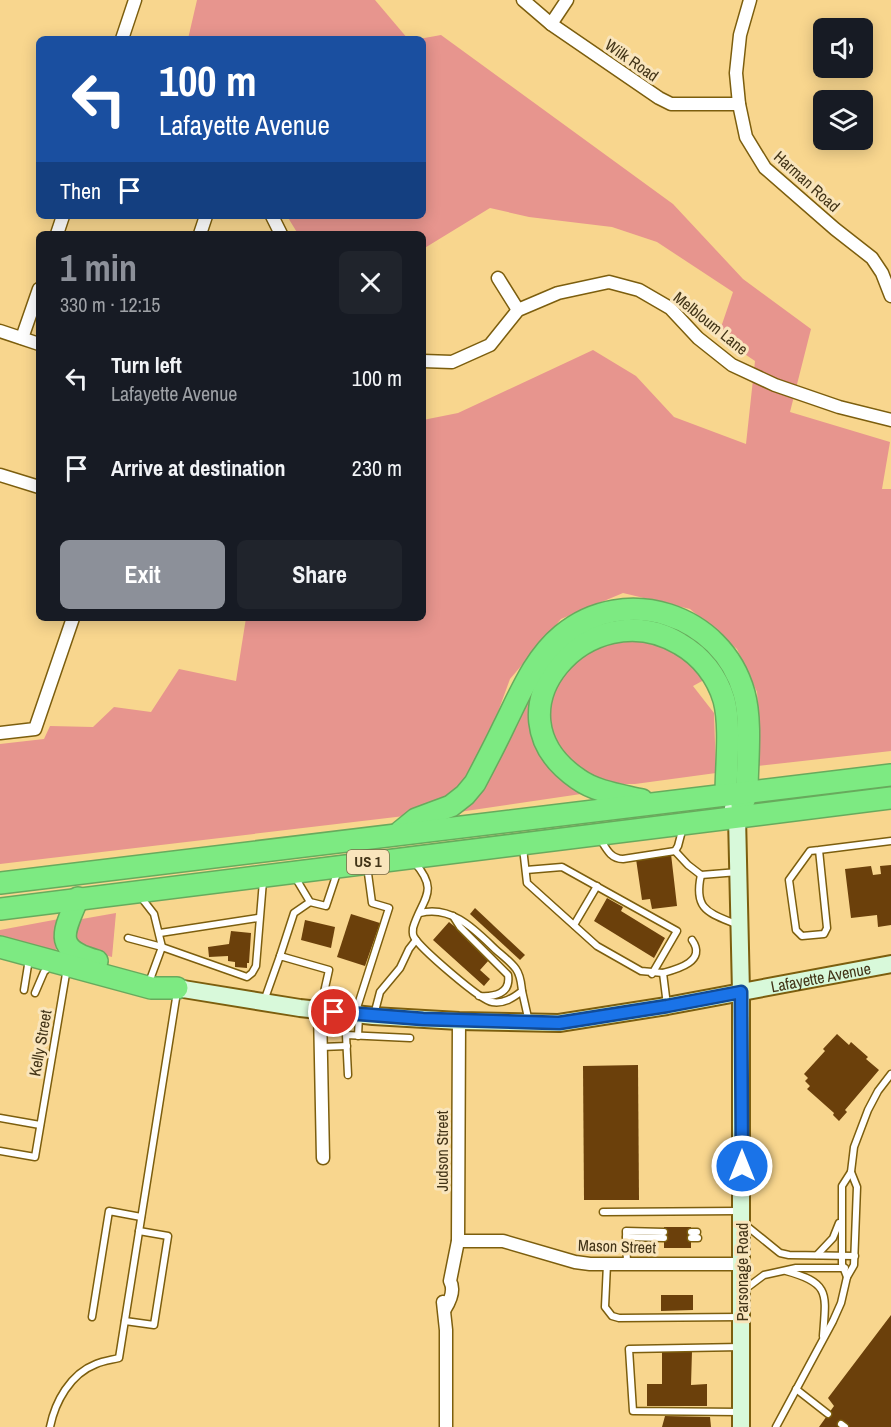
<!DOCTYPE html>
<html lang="en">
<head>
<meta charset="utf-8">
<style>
  :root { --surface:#171b24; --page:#20242c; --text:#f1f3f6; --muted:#9ea1a6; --accent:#8c9099 }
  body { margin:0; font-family:"Archivo Narrow",sans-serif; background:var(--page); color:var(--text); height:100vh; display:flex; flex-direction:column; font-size:22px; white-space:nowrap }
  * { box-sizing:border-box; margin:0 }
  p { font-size:20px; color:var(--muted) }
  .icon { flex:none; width:33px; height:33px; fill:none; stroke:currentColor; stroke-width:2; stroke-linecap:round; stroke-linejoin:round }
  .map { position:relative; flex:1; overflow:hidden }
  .details { position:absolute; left:36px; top:231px; width:390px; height:390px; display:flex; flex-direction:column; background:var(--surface); border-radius:9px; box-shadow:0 3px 15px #0003 }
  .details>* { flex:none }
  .hud { position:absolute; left:36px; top:36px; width:390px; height:183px; border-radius:9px; box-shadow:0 3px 15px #0003; background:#1a4fa0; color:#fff; overflow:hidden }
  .buttons { position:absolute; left:813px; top:18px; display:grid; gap:12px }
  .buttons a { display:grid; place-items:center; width:60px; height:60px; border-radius:9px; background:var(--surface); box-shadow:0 3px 15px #0003; font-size:30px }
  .pin { position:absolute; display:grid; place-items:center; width:51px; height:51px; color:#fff; margin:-26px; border:3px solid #fff; border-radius:50%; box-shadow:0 2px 6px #0007 }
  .me { position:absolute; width:66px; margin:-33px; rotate:0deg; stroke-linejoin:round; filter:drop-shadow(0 0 4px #0008) }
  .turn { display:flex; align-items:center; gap:21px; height:126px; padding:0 24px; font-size:27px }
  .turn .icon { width:78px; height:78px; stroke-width:2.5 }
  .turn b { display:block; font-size:42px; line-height:51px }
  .then { display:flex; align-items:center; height:57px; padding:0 24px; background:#0003; gap:12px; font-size:22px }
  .round { display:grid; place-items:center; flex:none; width:63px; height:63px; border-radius:9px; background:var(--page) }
  .head { display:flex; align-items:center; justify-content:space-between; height:102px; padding:0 24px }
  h1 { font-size:36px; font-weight:800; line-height:45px; color:var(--accent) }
  .button { display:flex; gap:12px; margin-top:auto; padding:12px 24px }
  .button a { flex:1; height:69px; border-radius:9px; background:var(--accent); color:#fff; font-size:24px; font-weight:800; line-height:69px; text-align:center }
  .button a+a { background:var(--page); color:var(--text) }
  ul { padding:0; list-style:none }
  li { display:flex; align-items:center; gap:18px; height:90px; padding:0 24px }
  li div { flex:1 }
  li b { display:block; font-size:22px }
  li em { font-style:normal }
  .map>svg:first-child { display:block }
</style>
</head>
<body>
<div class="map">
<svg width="891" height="1427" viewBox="0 0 891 1427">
  <rect width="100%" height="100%" fill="#f8d68e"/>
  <g fill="#e7958e">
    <path d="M197,0H375L408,39H188Z"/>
    <path d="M441,35L673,204L743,279L811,329L790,412L890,442L882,489H891V751L758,766L760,735L757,692L737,649L690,609L623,593L561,619L510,679L487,742L472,773L443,805L413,815L0,864V744L44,739L50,726L93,727L114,707L151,712L179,669L236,681L246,618H423V420L458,413L593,350L636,376L674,417L746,444L755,361L718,336L733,292L657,242L612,227L529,217L490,208L423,249V234H298L287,216H423V39H419Z"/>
    <path d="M653,641L679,652L704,680L693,686L714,713L716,773L635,784H616L590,778L555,747L546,719L551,691L566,667L606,643Z"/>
    <path d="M537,681L533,714L583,791L581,794L459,812Z"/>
    <path d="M116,913L112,957L86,950L74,936L82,919Z"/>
    <path d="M59,919L54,936L57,956L0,939V930Z"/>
  </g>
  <g fill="#6b400b">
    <path d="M671,854L677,906L652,909L650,899L642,900L636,859Z"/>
    <path d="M891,865V925L878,927L877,915L851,918L845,869L871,866L873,875L881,874L880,866Z"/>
    <path d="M607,898L623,907L621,911L665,938L654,958L594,921Z"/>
    <path d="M475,908L525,955L520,960L470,914Z"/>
    <path d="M351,914L380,923L365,966L337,957Z"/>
    <path d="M305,920L335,927L331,948L301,940Z"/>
    <path d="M449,922L469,938L467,940L489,960L480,970L490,979L484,986L433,940Z"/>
    <path d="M231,931L251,933L249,963H247V968L235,967V962L228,961V956L209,957L208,947L229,944Z"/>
    <path d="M837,1034L849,1045L851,1042L868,1057L866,1059L879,1070L845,1110L847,1112L839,1121L833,1115L834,1113L807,1089L810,1086L805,1081L808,1078L804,1074L825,1051L823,1049Z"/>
    <path d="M638,1065L639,1200H584L583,1066Z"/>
    <rect x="664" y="1227" width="27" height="21"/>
    <path d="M661,1295H693V1310L661,1311Z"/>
    <path d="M891,1315V1427H819L834,1406L828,1398Z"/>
    <path d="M692,1351L691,1385L707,1384V1406H647V1384H662V1352Z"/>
    <path d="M665,1416L710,1417L711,1427H662Z"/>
  </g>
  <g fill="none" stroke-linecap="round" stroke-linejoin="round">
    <g stroke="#7c5e0e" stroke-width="9">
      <g id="lane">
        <path d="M599,837C606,848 610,859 623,859L675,851L678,846L683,827"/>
        <path d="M523,848L527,883L597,946L641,971L663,973"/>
        <path d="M819,850L810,851L789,880L796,930L802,936L824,934L827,928L819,850L891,841"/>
        <path d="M675,851L688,865L701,875L738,872"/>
        <path d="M415,863C440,892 422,898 413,928C413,932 412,934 414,937C420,948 481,1001 492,1002C504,1004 513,998 522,991C521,983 521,976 516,969C511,962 503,956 496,950C475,930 452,905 420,913"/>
        <path d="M526,870L562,867L677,931L652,974"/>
        <path d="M701,875C693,911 710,913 738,925"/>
        <path d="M295,877L310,902L326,906L338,870"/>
        <path d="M140,896L154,914L162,947L151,977"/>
        <path d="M453,916L460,927L508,975C511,994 494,997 479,996"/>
        <path d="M574,925L597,886"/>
        <path d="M160,933L258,918"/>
        <path d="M128,938L162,947L247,977L252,973L256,966L263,881"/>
        <path d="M280,956L294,913L310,902"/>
        <path d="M24,990L29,959"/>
        <path d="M522,991L529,1022"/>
        <path d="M35,993L44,972L51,965"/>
        <path d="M264,1001L280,956L329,970L320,1010"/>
        <path d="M667,1005L663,973C678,969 707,961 692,940"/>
        <path d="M355,1014L389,908L372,903L367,866"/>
        <path d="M374,1015L380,992L400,968L409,949L416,940"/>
        <path d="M358,1036L359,1015"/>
        <path d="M321,1047L347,1046"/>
        <path d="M348,1075L346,1035L410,1038"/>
        <path d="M0,1118L40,1125"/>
        <path d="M0,1151L35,1157L67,968"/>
        <path d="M603,1212L738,1211"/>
        <path d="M743,1223L780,1253L789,1255L855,1256"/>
        <path d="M691,1232H697"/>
        <path d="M626,1237L664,1238"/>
        <path d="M691,1238H698"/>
        <path d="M817,1255L833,1238L839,1223"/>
        <path d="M607,1264L605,1307L612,1316L619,1318L741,1317"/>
        <path d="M627,1264L626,1231L664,1232"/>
        <path d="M786,1271C831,1283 826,1294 823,1336"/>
        <path d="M847,1277L842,1264V1186L851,1172L854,1147L868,1110L878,1091L891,1074"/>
        <path d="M744,1290L764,1275L796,1268H845"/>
        <path d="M92,1317L109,1211L141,1217"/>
        <path d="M125,1321L154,1325L168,1236L139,1231"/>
        <path d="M796,1389L828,1414"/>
        <path d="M740,1412L633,1411L629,1349L741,1347"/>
        <path d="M841,1424L845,1427"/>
        <path d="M50,1427C55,1402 70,1374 96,1364C103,1361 111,1360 119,1358L177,992"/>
        <path d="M776,1427L833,1321L841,1303L847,1277L854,1265L857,1187L851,1172"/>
      </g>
    </g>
    <g stroke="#7c5e0e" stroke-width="15">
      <g id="street">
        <path d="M523,0L551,24L659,98L671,104H739"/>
        <path d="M750,0L740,35L736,73L739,104L746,137L765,168L835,229L872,258L882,273L891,296"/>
        <path d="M551,24L567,0"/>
        <path d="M122,39L135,0"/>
        <path d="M272,216L281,234"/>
        <path d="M57,234L63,216"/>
        <path d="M200,234L206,216"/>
        <path d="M498,278L518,310"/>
        <path d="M0,331L39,344"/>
        <path d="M22,338L39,289"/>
        <path d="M423,361L452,362L490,345L518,310L558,293L609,282L639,290L670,308L698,338L732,365L775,385L839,407L891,420"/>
        <path d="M0,475L39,487"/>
        <path d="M0,733L35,729L73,618"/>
        <path d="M320,1010L323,1158"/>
        <path d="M458,1241H503L575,1262L590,1264H742"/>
        <path d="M443,1302L446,1330V1427"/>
        <path d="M445,1309C450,1301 455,1290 450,1281L458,1241L459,1021"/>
      </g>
    </g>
    <g stroke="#7c5e0e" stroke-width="20">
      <g id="secondary">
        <path d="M733,808L737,817L741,992V1427"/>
        <path id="s1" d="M177,988L300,1008L373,1016L459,1021L559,1023L667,1006L891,964"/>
      </g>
    </g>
    <g stroke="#68aa5d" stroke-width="24">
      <g id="highway">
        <path d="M642,800C621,795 596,792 578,779C480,712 589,589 680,644C701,656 717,676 724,700C731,726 726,767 726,795"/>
        <path d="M400,832L416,819L451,806L465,795L475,783C485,764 495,745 504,726C520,694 534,658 562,635C625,583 722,614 744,693C752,722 747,762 747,793L742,805"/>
        <path d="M0,883L891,775"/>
        <path d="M78,898C63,933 53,949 97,961"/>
        <path d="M0,909L891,798"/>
        <path d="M0,947L151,988H177"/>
      </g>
    </g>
    <use href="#lane" stroke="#fff" stroke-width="6"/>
    <use href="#street" stroke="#fff" stroke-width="12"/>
    <use href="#secondary" stroke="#d8f9da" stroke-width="16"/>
    <use href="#highway" stroke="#7dea82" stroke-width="21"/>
  </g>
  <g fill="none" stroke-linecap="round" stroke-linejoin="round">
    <g stroke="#114b97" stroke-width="15">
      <path id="route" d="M334,1012L423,1019L559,1023L667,1006L741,992L742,1166"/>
    </g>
    <use href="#route" stroke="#1a73e8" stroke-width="10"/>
  </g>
  <g text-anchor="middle" stroke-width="6" stroke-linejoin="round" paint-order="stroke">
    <rect fill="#f9e5bc" stroke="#796948" stroke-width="1.5" x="347" y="850" width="42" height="24" rx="4.5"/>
    <g font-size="15" font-weight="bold" fill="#423417">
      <text x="368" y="867">US 1</text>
    </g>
    <g font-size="16" fill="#423417" stroke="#f9e5bc">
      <text transform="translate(632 60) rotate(35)" y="6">Wilk Road</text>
      <text transform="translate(807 181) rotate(42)" y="6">Harman Road</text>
      <text transform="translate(711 323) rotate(39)" y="6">Melbloum Lane</text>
      <text dy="6" stroke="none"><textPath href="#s1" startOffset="650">Lafayette Avenue</textPath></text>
      <text transform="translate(40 1043) rotate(-80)" y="6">Kelly Street</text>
      <text transform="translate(442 1151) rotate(-90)" y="6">Judson Street</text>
      <text transform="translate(617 1246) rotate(2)" y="6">Mason Street</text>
      <text transform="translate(742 1272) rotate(-90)" y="6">Parsonage Road</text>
    </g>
  </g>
</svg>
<div class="buttons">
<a><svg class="icon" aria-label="sound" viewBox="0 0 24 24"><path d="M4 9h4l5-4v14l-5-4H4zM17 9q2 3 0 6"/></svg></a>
<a><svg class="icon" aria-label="layers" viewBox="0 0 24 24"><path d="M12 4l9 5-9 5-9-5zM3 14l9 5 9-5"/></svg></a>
</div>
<div class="pin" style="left:334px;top:1012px;background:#d93025"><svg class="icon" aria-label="arrive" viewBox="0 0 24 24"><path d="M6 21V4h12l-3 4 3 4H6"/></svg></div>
<svg class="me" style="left:742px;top:1166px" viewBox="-20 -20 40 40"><circle r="17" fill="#1a73e8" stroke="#fff" stroke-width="3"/><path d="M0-11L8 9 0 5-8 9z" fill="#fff"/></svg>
<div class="hud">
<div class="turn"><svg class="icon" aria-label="left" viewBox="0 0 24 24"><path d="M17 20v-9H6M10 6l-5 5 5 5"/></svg><div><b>100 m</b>Lafayette Avenue</div></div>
<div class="then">Then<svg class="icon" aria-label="arrive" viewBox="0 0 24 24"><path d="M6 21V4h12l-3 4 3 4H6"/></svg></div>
</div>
<section class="details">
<div class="head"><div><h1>1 min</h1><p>330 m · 12:15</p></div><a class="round"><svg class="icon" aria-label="close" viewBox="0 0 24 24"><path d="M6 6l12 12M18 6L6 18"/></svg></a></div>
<ul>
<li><svg class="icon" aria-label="left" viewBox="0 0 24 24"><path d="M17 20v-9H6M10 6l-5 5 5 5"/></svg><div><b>Turn left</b><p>Lafayette Avenue</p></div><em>100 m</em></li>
<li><svg class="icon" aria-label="arrive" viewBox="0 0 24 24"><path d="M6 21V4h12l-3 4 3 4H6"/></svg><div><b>Arrive at destination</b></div><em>230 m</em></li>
</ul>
<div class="button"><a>Exit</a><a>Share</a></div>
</section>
</div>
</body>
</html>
